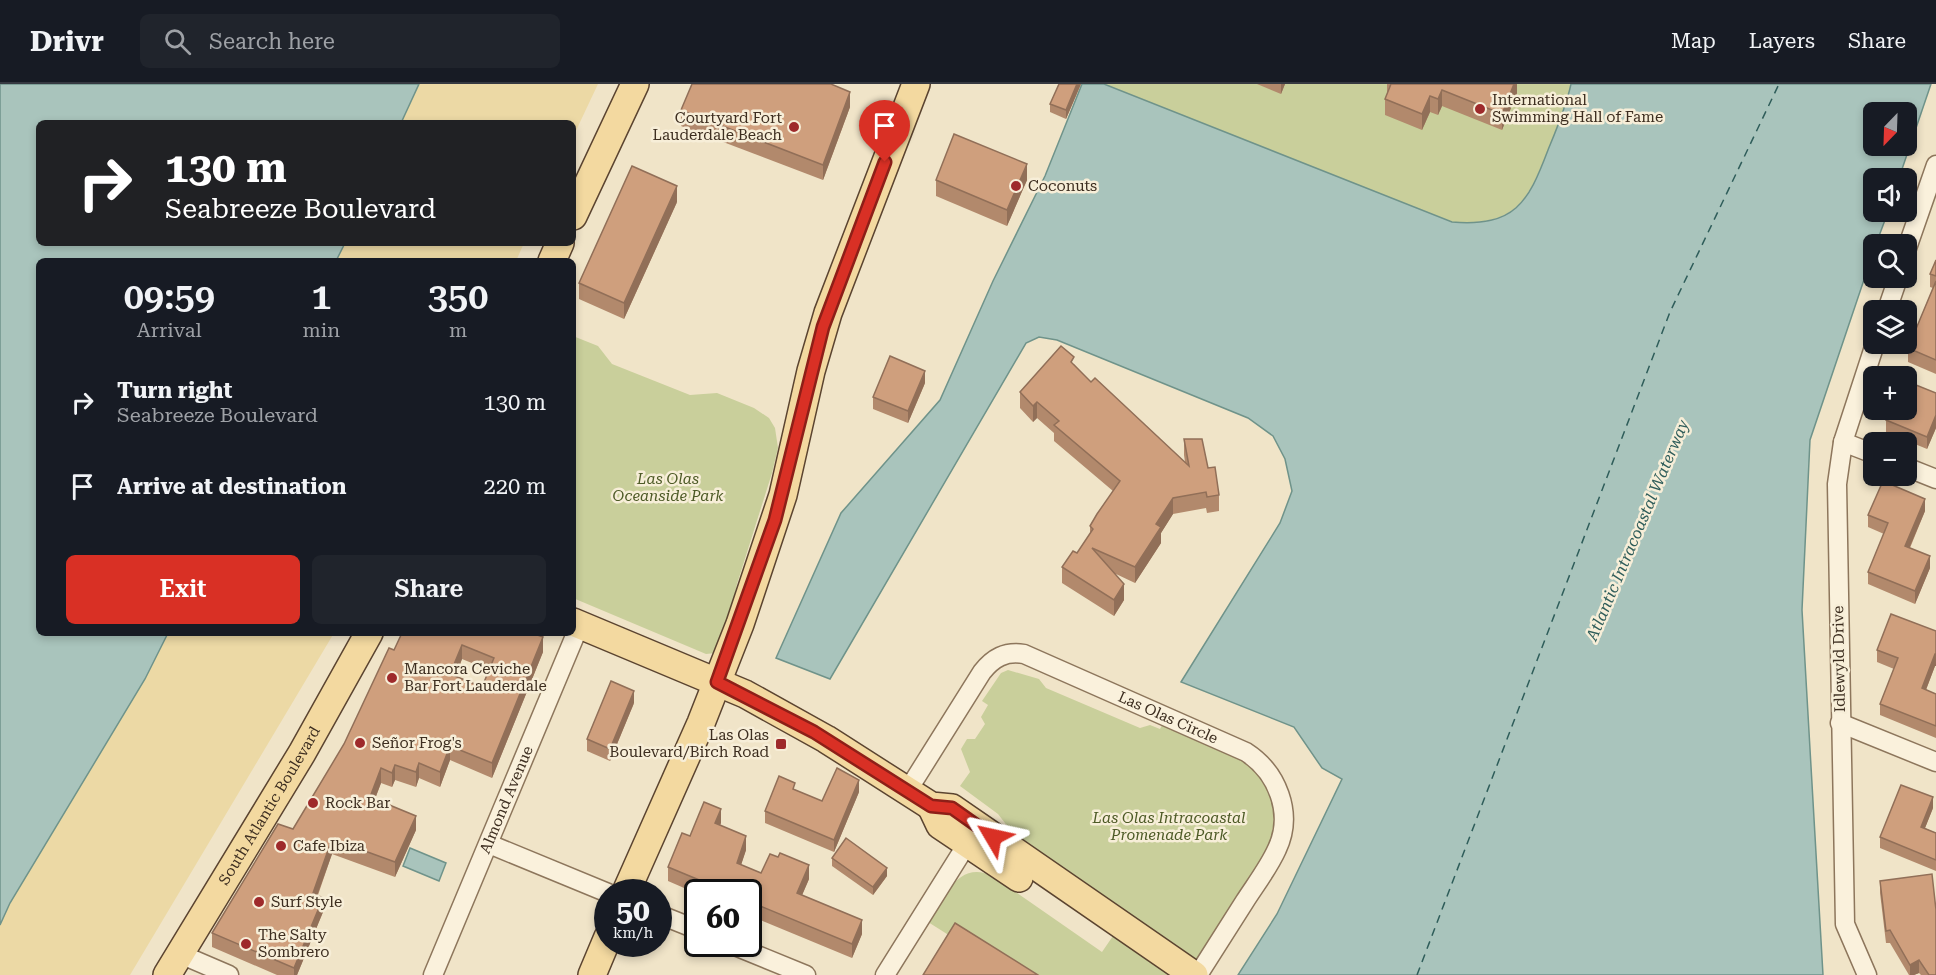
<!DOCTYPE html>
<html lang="en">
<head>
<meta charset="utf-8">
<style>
  :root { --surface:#171b24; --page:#20242c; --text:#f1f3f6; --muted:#9ea1a6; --line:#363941; --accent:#d93025 }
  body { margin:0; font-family:"Roboto Serif",serif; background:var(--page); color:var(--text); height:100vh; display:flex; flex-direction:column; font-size:22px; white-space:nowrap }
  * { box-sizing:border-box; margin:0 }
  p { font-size:20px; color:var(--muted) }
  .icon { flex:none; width:33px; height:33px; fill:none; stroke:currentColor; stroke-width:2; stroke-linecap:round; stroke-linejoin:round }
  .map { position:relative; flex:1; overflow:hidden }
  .details { position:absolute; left:36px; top:174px; width:540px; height:378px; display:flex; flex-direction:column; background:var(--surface); border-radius:9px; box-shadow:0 3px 9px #0003 }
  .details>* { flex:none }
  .top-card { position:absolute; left:36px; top:36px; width:540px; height:126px; border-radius:9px; box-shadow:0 3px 9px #0003; background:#202124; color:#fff; overflow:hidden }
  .needle { width:39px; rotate:203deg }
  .controls { position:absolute; left:1863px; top:18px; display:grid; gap:12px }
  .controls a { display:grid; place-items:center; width:54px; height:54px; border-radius:9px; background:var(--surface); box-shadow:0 3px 9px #0003; font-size:30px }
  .speed { position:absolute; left:594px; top:795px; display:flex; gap:12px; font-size:30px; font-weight:700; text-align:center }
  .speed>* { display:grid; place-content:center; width:78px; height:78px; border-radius:50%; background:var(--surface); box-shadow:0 3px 9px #0003; line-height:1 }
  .speed small { font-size:15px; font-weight:400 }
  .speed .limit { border:3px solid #111; border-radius:9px; background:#fff; color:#111 }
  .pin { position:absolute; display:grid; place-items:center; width:51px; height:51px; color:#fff; margin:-62px -26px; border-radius:50% 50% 50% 0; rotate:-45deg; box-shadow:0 0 6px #0007 }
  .pin .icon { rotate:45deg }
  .me { position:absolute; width:66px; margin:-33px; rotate:306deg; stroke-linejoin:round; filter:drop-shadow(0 0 4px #0008) }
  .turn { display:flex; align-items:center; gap:21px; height:126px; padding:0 30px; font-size:27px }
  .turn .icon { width:78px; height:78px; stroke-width:2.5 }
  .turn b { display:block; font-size:42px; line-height:51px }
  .eta { display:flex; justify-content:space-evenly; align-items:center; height:102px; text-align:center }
  .eta b { font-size:36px; font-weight:600; line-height:42px }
  .button { display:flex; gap:12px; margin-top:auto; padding:12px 30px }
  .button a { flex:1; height:69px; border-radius:9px; background:var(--accent); color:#fff; font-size:24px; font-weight:600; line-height:69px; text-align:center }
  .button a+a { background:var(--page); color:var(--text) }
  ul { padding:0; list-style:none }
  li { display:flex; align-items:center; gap:18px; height:84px; padding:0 30px }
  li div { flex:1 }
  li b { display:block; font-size:22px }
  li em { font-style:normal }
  header { display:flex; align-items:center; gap:36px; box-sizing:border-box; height:84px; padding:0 30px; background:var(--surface); border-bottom:2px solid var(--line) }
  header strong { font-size:28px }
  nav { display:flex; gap:33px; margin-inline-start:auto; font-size:21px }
  .search { width:420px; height:54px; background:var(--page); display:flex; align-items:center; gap:15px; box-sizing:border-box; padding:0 21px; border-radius:9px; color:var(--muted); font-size:22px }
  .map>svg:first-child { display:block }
</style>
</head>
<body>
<header>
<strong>Drivr</strong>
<div class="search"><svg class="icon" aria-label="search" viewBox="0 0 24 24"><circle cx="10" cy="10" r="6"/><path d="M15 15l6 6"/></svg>Search here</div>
<nav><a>Map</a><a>Layers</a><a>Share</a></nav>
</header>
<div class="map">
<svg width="1936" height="891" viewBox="0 0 1936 891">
  <rect width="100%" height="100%" fill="#f0e4c8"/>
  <g fill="#c9cf9b">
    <path d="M1104,0H1571C1566,23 1557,44 1548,66C1527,119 1515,142 1452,138Z"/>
    <path d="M573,252L598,262L612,280L690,311L717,309L754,324L769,334L775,344L778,364L772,389L737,500L727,544L716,569L706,570L573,514Z"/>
    <path d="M1008,586L1039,595L1046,604L1140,644L1150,641L1160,645L1163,639L1245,674L1266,696L1275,723L1272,752L1266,768L1189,891H1012L928,838C943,813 960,774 994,793L1102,868L1128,830L1015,752L998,730L960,702L970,688L961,665L967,655H975L985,640L981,633L988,621L982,617L1001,589Z"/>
  </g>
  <g fill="#ecd9a5">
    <path d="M419,0H598L573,53V39H401Z"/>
    <path d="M345,159H524L516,177H336Z"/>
    <path d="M168,549H334L130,891H0V841L10,819L145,595Z"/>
  </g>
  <g fill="#a9c4bc" stroke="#6f938a" stroke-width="1.5" fill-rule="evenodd">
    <path d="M0,0H419L401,39H39V159H345L336,177H39V549H168L145,595L10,819L0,841Z"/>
    <path d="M1082,0H1104L1452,138C1515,143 1528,119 1548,66C1557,44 1566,23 1571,0H1931L1899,94H1874V128H1888L1876,160H1874L1873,169L1810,356L1802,526L1823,891H1238L1277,830L1342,695L1322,684L1294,643L1181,598L1280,439L1292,407L1285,375L1273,352L1248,334L1057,256L1039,253L1026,259L830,595L776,574L841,429L940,316L993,197L1045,92ZM1874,28H1906V62H1874Z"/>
    <path d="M410,764L446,779L439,797L403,782Z"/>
  </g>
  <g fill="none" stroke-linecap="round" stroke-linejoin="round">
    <path stroke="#2f5d5a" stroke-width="1.5" stroke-dasharray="8 6" stroke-linecap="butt" d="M1417,891L1670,228L1779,0"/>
    <g stroke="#8d765c" stroke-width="21">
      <g id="minor">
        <path d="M1906,167L1936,81"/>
        <path d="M1887,226L1898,194"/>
        <path d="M1843,358L1874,370"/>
        <path d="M1906,383L1936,395"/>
        <path d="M1840,639L1936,678"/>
        <path id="s1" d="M908,706L982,588C993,574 1005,567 1024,570L1246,668C1277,688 1294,729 1277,765C1269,783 1256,800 1245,817C1230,841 1214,866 1198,891"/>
        <path d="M489,760L608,809"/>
        <path d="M658,830L698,846"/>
        <path d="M730,860L806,891"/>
        <path d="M180,870L229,891"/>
        <path id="s2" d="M433,891L580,540"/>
        <path d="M885,891L967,760"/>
        <path d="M1867,891L1845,840L1837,400L1843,358L1875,260"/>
      </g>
    </g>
    <g stroke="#5b4430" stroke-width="30">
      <g id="primary">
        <path d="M573,132L635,0"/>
        <path d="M552,177L560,159"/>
        <path d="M573,538L745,610L826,655L931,722L952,724L1194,891"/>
        <path d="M931,722L940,741L1019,794"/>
        <path d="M626,808L701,639L740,540L783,411L811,287L828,229L916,0"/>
        <path id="s3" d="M167,891L302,669L369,549"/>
        <path d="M592,891L608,853"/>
      </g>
    </g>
    <use href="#minor" stroke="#faf1dc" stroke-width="18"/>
    <use href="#primary" stroke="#f3d9a0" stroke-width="27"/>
  </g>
  <g fill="#b2896c" fill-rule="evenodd">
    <path d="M1059,0H1081L1066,35L1050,28V20Z"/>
    <path d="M1257,0H1285L1281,10Z"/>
    <path d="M1387,0H1517V9L1502,46L1442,22L1438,31L1430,28L1422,46L1385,31V15L1387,10Z"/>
    <path d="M850,23L823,96L681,42V26Z"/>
    <path d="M936,96H1027L1007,142L936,112Z"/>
    <path d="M677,118L624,235L579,215V199Z"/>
    <path d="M1936,176V290L1908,278V264L1933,204L1930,203V190Z"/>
    <path d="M1074,280L1091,298L1185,378L1184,371V355L1208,384L1219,411V427L1207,429L1206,424L1173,430L1161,449V459L1135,499L1116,490L1124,516L1114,532L1062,499V483L1077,469L1090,450V442L1113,407L1054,357V349L1037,334L1033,338L1020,324V308Z"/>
    <path d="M925,299L908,339L873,325V313Z"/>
    <path d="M1936,309V344L1927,365L1886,348V336Z"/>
    <path d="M1925,427L1910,464L1930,484L1915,520L1868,500V488L1884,450L1868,443V431Z"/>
    <path d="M1936,547V582H1935L1926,606L1936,610V654L1880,631V620L1894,585L1877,578V566Z"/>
    <path d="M402,549L543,568L492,694L450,676L440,703L419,694L416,703L395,696L392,703L381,699L375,715L416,746L395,793L332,770L318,811L323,828L297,891H277L212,863V849L293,745L344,660L394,566ZM462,575L489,586L482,603L456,592Z"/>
    <path d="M634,619L610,677L587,667V655Z"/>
    <path d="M795,706L822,717L859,708L834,768L765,739V727Z"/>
    <path d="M1933,724L1925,744L1936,749V787L1880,764V753Z"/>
    <path d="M721,739L720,741L746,766L741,781L761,789L809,795L802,811L862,850L852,874L748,831V808H698V810L668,797V783L690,752Z"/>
    <path d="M832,774L887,792L873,811L832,782Z"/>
    <path d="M1880,797L1936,891H1921L1919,889L1914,891H1909L1890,859H1886L1880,809Z"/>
  </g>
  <g fill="#916f58">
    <path d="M1077,0H1081L1066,35V26Z"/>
    <path d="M1281,0H1285L1281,10Z"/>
    <path d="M1514,0H1517V9L1502,46V30Z"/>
    <path d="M1442,6V22L1438,31V15Z"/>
    <path d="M850,8V23L823,96V81Z"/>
    <path d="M1430,12V28L1422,46V30Z"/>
    <path d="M1027,80V96L1007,142V126Z"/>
    <path d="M677,102V118L624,235V219Z"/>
    <path d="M925,287V299L908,339V327Z"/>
    <path d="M1037,318V334L1033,338V322Z"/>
    <path d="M1936,331V344L1927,365V353Z"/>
    <path d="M1173,414V430L1161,449V459L1135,499V483L1156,440Z"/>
    <path d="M1925,415V427L1905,474V462Z"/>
    <path d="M1930,472V484L1915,520V507Z"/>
    <path d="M1124,500V516L1114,532V516Z"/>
    <path d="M543,553V568L492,694V679Z"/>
    <path d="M462,561V575L450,604V590Z"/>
    <path d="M1935,570H1936V582H1935L1922,616V604Z"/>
    <path d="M634,607V619L610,677V665Z"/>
    <path d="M450,662V676L440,703V688Z"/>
    <path d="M419,679V694L416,703V688Z"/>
    <path d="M395,681V696L392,703V689Z"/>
    <path d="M381,684V699L370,728V713Z"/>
    <path d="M859,696V708L834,768V756Z"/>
    <path d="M1933,713V724L1921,754V743Z"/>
    <path d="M721,725V739L715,753V739Z"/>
    <path d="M416,732V746L395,793V778Z"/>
    <path d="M746,752V766L737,793V779Z"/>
    <path d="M332,755V770L313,823V809Z"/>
    <path d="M809,781V795L797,823V809Z"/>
    <path d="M887,784V792L873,811V803Z"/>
    <path d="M323,814V828L297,891H294V884Z"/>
    <path d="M862,836V850L852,874V860Z"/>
    <path d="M1919,876V889L1914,891H1910V881Z"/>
  </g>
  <g fill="#cf9f7d" stroke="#916f58" stroke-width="1.5" fill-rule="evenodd">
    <path d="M692,0H831L850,8L823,81L681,26Z"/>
    <path d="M1059,0H1077L1066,26L1050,20Z"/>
    <path d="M1391,0H1514L1502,30L1442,6L1438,15L1430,12L1422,30L1385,15Z"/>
    <path d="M954,50L1027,80L1007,126L936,96Z"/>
    <path d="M632,82L677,102L624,219L579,199Z"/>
    <path d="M1936,176V192L1930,190Z"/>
    <path d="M1936,197V276L1908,264Z"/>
    <path d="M1061,262L1074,273L1071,278L1091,298L1095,294L1189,382L1184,355H1202L1208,384L1215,383L1219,411L1207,413L1206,408L1173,414L1156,440L1161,443L1135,483L1092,464L1124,500L1114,516L1062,483L1073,467L1077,469L1093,445L1090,442L1097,430L1120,397L1054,341L1059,337L1037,318L1033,322L1020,308Z"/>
    <path d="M890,272L925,287L908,327L873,313Z"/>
    <path d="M1906,297L1936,309V331L1927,353L1886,336L1890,326H1906Z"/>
    <path d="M1883,397L1925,415L1905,462L1930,472L1915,507L1868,488L1888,439L1868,431Z"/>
    <path d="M1891,530L1936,547V570H1935L1922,604L1936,610V642L1880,620L1898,574L1877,566Z"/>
    <path d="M402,549H532L543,553L492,679L450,662L440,688L419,679L416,688L395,681L392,689L381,684L370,713L416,732L395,778L332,755L313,809L323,814L294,884L212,849L278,740L293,745L344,660L389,564L394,566ZM462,561L494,574L482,603L450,590Z"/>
    <path d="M611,597L634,607L610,665L587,655Z"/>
    <path d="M837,684L859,696L834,756L765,727L779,692L795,699L793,705L822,717Z"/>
    <path d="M1901,701L1933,713L1921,743L1936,749V776L1880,753Z"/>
    <path d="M704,718L721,725L715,739L746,752L737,779L761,789L770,770L778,773L780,769L809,781L797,809L862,836L852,860L748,817V808H707L701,806L704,798L668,783L682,749L690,752Z"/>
    <path d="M846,754L887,784L873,803L832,774Z"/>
    <path d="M1932,790L1936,826V891H1929L1919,876L1910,881L1890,846L1886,847L1880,797Z"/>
    <path d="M955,839L1038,891H923Z"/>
  </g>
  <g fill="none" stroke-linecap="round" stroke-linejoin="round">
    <g stroke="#8d1f18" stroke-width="15">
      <path id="route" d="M885,78L823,243L775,436L717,598L814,648L931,722L952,724L993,753"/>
    </g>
    <use href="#route" stroke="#d93025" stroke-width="10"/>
  </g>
  <g fill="#9e2a2b" stroke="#f7eed8" stroke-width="2">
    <circle cx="1480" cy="25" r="6"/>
    <circle cx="794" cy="43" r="6"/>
    <circle cx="1016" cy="102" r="6"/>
    <circle cx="392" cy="594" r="6"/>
    <circle cx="360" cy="659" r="6"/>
    <rect x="775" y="654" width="12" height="12" rx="3"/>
    <circle cx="313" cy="719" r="6"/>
    <circle cx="281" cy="762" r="6"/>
    <circle cx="259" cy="818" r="6"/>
    <circle cx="246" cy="860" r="6"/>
  </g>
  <g text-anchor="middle" stroke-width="5" stroke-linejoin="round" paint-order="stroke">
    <g font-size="15" fill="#3d2e20" stroke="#f7eed8" text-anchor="start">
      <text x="1492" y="21">International<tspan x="1492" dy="17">Swimming Hall of Fame</tspan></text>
      <text x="782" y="39" text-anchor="end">Courtyard Fort<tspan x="782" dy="17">Lauderdale Beach</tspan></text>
      <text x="1028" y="107">Coconuts</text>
      <text x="404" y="590">Mancora Ceviche<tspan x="404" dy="17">Bar Fort Lauderdale</tspan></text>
      <text x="769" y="656" text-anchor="end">Las Olas<tspan x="769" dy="17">Boulevard/Birch Road</tspan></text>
      <text x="372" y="664">Señor Frog's</text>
      <text x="325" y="724">Rock Bar</text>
      <text x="293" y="767">Cafe Ibiza</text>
      <text x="271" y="823">Surf Style</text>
      <text x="258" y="856">The Salty<tspan x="258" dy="17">Sombrero</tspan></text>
    </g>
    <g font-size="15" font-style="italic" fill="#4d5a26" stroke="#f7eed8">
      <text x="668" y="400">Las Olas<tspan x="668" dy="17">Oceanside Park</tspan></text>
      <text x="1169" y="739">Las Olas Intracoastal<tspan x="1169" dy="17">Promenade Park</tspan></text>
    </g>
    <g font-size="15" fill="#3d2e20" stroke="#f7eed8">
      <text transform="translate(1839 575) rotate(-91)" y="5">Idlewyld Drive</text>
      <text dy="5" stroke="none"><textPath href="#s1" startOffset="345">Las Olas Circle</textPath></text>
      <text dy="5" stroke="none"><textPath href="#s2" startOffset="190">Almond Avenue</textPath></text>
      <text dy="5" stroke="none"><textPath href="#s3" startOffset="198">South Atlantic Boulevard</textPath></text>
    </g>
    <g font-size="16" font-style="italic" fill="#2f5d5a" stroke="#f7eed8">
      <text transform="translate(1637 446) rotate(-67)" y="6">Atlantic Intracoastal Waterway</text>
    </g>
  </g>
</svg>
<div class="controls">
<a><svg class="needle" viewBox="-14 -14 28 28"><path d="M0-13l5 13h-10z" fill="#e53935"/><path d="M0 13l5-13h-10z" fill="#9ea1a6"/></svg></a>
<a><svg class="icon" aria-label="sound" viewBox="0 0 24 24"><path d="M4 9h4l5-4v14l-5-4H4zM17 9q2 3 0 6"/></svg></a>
<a><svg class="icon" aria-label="search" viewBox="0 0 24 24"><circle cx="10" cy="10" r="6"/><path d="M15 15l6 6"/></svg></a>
<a><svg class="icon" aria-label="layers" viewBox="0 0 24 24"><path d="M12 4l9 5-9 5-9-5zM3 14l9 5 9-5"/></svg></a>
<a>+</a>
<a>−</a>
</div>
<div class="speed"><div>50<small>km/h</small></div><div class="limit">60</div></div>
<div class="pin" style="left:885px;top:78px;background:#d93025"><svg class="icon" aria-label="arrive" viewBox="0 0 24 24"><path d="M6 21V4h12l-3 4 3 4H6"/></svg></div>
<svg class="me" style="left:993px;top:753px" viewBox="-20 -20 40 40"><path d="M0-17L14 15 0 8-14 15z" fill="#d93025" stroke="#fff" stroke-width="4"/></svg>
<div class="top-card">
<div class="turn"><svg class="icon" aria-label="right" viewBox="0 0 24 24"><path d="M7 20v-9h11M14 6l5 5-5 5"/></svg><div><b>130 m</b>Seabreeze Boulevard</div></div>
</div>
<section class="details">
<div class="eta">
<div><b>09:59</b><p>Arrival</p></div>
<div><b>1</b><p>min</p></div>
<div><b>350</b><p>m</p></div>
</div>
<ul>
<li><svg class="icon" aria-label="right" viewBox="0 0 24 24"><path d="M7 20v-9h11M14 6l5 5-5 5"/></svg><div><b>Turn right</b><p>Seabreeze Boulevard</p></div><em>130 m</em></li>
<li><svg class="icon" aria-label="arrive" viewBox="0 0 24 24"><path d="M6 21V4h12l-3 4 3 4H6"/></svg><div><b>Arrive at destination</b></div><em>220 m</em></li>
</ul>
<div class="button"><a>Exit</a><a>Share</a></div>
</section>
</div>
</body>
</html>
